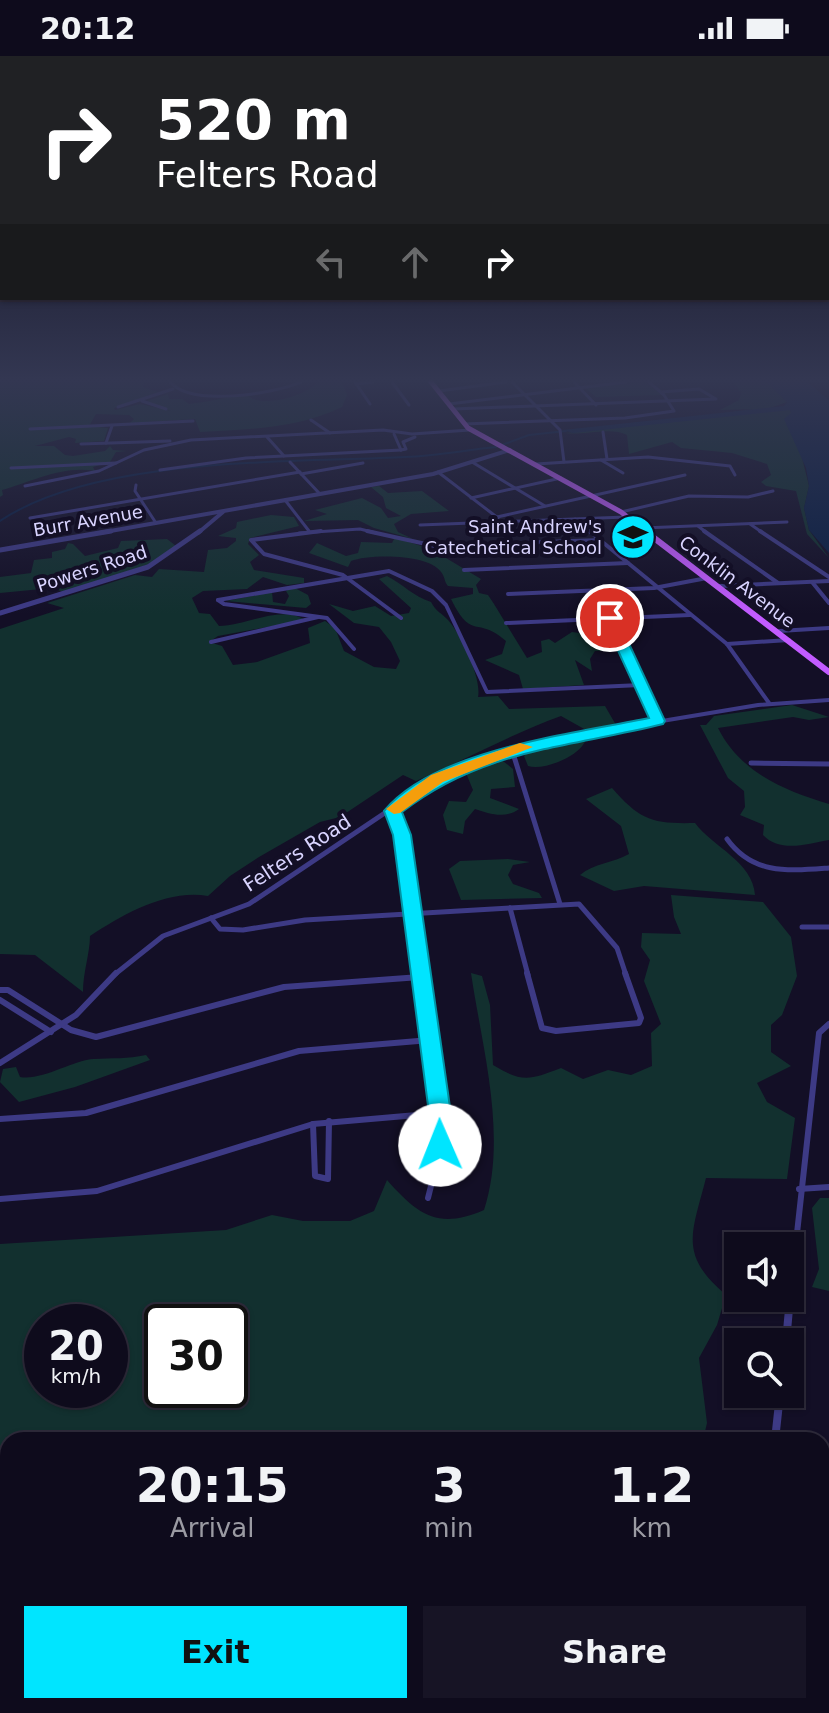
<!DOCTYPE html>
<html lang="en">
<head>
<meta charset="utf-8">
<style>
  :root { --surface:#0e0b1c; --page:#171425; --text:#f1f3f6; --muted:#9b9ba3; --line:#2e2b3b; --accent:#00e5ff }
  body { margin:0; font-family:"DejaVu Sans",sans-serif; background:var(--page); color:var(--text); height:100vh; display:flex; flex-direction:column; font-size:30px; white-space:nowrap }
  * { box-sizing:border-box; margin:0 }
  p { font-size:26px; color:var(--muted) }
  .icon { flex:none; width:44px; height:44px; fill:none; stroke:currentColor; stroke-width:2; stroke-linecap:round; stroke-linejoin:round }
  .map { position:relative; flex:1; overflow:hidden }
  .sheet { position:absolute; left:0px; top:1376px; width:830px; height:282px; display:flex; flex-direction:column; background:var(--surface); border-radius:24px 24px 0 0; box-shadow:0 2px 6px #0004,0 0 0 2px var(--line) }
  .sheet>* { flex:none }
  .guide { position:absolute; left:0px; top:0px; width:830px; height:244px; box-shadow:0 2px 6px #0004,0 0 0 2px var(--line); background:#202124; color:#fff; overflow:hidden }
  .buttons { position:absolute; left:724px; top:1176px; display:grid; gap:16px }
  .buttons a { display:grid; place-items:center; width:80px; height:80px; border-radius:0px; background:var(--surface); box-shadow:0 2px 6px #0004,0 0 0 2px var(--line); font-size:40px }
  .speed { position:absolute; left:24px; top:1248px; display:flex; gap:16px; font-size:40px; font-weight:700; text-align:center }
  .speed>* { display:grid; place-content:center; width:104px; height:104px; border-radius:50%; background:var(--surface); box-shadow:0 2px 6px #0004,0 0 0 2px var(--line); line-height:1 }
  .speed small { font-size:20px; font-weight:400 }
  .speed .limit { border:4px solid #111; border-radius:12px; background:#fff; color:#111 }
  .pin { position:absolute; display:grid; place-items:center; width:68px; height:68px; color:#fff; margin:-34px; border:4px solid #fff; border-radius:50%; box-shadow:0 2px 8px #0007 }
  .me { position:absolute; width:88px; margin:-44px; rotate:359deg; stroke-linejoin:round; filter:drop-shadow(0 0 6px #0008) }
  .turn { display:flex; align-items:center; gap:28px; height:168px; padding:0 24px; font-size:36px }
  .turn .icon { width:104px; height:104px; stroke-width:2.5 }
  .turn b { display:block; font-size:56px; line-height:68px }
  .lanes { display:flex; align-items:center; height:76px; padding:0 24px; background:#0003; justify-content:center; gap:40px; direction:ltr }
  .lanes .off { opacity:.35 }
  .eta { display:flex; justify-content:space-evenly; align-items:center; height:136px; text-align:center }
  .eta b { font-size:48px; font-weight:600; line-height:56px }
  .button { display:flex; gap:16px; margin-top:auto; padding:16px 24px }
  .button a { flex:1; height:92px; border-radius:0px; background:var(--accent); color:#111; font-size:32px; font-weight:600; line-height:92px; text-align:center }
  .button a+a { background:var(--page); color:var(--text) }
  .status { display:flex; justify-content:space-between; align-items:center; height:56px; padding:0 40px; background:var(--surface); direction:ltr }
  .status svg { height:22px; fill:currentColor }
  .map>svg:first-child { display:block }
</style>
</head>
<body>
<div class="status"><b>20:12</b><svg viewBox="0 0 49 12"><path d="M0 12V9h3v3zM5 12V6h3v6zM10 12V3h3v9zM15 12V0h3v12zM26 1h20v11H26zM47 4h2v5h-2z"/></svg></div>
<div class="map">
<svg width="829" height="1657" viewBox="0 0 829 1657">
  <rect width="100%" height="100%" fill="#130f26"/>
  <g fill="#12302f" fill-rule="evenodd">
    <path d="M0,326H144L143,331L158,336L114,352L115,354L140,348L171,355L147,345L168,338L169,343H182L189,348C207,346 223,342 240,339C249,338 250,343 257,344C274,348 307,339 317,326H342L347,339L342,351C297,373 249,373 200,376L195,363L130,367L134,363L129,359L96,358L89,370L108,372L104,385L75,387L76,383L69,381L35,390H54L65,399L73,400L105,395L110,390L113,394L127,395L116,396L110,406L93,411L95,415C63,409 31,426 2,434L3,439L0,441Z"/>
    <path d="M645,326L662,339L596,341L585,332Z"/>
    <path d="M734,326H767L787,346L767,353L704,360L753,353L720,354L739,344L741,337Z"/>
    <path d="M790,353L809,430L804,452L809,474L829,502L807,478L796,435L766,430L761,426L771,419L767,408L732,397L681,392L672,386L629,398L627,379C611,370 582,380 565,377Z"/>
    <path d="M379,430L388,437L422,435L449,455L411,458L394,468L398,476L413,483L374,472L358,464L304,465L327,458L315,454L362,442L381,452L388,462L401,460L386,452L383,441L371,431Z"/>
    <path d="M271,459L294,461L299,470L250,482L248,488L259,499L250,506L254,514L304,522V527L287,529L263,521L247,533L203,535L192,542L199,557L210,558L219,570C247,570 280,548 305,564L218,580L209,586L222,590L233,609L257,606L310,587L308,572L325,565L335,572L344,595L374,611L396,613L400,605L391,586L379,571L354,567L329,548L353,555L375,550L391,560L409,557L411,552L379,523L387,520C404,529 413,540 431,546C436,556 442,557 448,564C461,578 482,623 478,641L498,640L509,653L605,650L616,669L586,674L561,660C511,678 465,704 416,725L403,719L340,761L320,766L259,801L230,820L208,840C167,833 124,858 90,880C90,897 83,916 83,936L35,899L0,898V573L64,552L47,547L135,519L152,521L159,513L204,516L208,494L227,492L236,485V482L218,480L236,472L237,466Z"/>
    <path d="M380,477L431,493L481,523L476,529L479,537L488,539L494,548L527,602L542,596L541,585L549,583L555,587L572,576L595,579L600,589L619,590L617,595H595L590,603L592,615L575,604L584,629L523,633L519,619L485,604L502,598L506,585C477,559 472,586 451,543L473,538V532L448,530C445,527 445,523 443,519C433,497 369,498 351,505L348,511L309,497L317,487L346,500L358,497L361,486L392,487L394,483Z"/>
    <path d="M167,483L176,490L153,507L64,536L52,532L0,537V521L31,517L34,504L52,502V496L65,493L68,487L73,488L85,500L118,492L121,485Z"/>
    <path d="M293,531L308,539L311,548L306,552L226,545L272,536L273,546L285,548L289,540L286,535Z"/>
    <path d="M792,649L829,661L809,664L793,661L718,672C740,716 783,734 829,748V784C807,788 780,797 763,779L764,769L740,759L745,751L744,735L728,722L700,669H706L714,660Z"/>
    <path d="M586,683C581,700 544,715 528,710L524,700L530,692Z"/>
    <path d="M503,705L513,713L515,731L491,733L490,742L519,753C506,763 489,758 475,753L465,765L463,778L447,774L443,759L449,745L466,746L473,734L466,717L481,708Z"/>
    <path d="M612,732C640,764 652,768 695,767C713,791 753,806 755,839L644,830L614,835L580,819C594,807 613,807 629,798L621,770L586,743Z"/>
    <path d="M508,803L530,806L513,809L508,819L513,828L539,837L542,842L461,844L449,813L460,805Z"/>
    <path d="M671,839L763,846L791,881L797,920L782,959L771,969V996L791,1010L757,1027L767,1046L795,1062L787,1123L706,1122C692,1177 678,1198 726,1239L717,1269L699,1302L707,1367L703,1384H8V1527H0V1188L226,1174L272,1159L303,1165H350L374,1155L387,1124C418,1159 438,1174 484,1154C508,1080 482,992 471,917L482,920L490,949L493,1009C523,1027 529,1024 561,1012L583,1023L608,1014L631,1019L652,1010L651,977L661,968L644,925L650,904L641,891L642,877L681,878L674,861ZM42,1266H110V1334H42ZM162,1266H230V1334H162Z"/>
    <path d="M146,999L150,1004L75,1031L19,1046L0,1026L3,1013L16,1011L20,1021C42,1025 73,1004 94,1003C113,1002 127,1003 146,999Z"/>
    <path d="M820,1142H829V1235L812,1231L819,1213L812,1152Z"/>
    <path d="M51,1650H608L607,1657H46Z"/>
  </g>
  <path fill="#0a1f44" d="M767,326H807L829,344V497L809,474L804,452L809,430L806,412L784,363L791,357L790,354L573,377L563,374L784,350L787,346Z"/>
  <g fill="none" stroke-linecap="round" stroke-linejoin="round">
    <g stroke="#0a1f44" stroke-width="2">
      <path d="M502,389L529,379L566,375"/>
      <path d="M0,465C96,400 291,407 405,401C435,400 466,394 496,391"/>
    </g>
    <g stroke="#3d3a85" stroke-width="3">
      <path d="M170,326C191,351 274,338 301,326"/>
      <path d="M355,326L370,348"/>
      <path d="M392,326L409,349"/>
      <path d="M512,326L560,374L564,406"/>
      <path d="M574,326L596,349"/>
      <path d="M356,328L373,326"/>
      <path d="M439,335L506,326"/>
      <path d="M142,345L166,353"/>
      <path d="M449,348L626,326"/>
      <path d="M118,351L173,333"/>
      <path d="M453,353L716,343L699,333L661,336"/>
      <path d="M311,364L330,377"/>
      <path d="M464,368L625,362L674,355L664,339L649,326"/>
      <path d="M30,373L193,365"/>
      <path d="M603,376L607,403"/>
      <path d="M394,378L401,394"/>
      <path d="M267,381L284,400"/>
      <path d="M106,387L112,370"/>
      <path d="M81,388L170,385"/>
      <path d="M401,394L406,393L403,386L415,381"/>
      <path d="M601,404L623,417"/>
      <path d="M290,406L319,437"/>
      <path d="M472,406L545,450"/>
      <path d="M536,408L648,401L730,410L735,419"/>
      <path d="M11,412L116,407"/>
      <path d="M160,414L246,402L401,394"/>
      <path d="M438,416L498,462"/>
      <path d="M301,418L363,407"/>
      <path d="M136,429L135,435L156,467"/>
      <path d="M25,430L99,415L144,394L191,384L383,374L412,378L470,374"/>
      <path d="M471,442L561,422"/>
      <path d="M285,444L309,475"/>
      <path d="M621,456L689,440L748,441L773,435"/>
      <path d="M497,461L685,419"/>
      <path d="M30,462L300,416"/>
      <path d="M575,463L591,477"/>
      <path d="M750,468L763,477"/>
      <path d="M420,469L626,461"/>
      <path d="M698,470L707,477"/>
      <path d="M643,472L787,466"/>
      <path d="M299,477L360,473L376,477"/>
    </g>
    <g stroke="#3d3a85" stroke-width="4">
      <path d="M321,475L251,484L264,498L343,519L401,562"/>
      <path d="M367,475L435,490L601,484"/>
      <path d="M589,475L727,588L769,647"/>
      <path d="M704,475L778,527"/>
      <path d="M760,475L829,521"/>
      <path d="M464,514L628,507"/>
      <path d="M812,526L829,547"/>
      <path d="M720,530L829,525"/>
      <path d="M508,538L654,532L707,522"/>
      <path d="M218,544L389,515L432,535L446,549L487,636L641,629"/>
      <path d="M218,544L224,548L327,562L354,593"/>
      <path d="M610,562L657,665"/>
      <path d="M506,567L690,559"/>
      <path d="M779,575L829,572"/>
      <path d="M211,586L318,561"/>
      <path d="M727,588L789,584"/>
      <path d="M638,669L758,649L829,644"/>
    </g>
    <g stroke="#3d3a85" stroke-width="5">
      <path d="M512,694L560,848"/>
      <path d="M751,707L829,708"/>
      <path d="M393,755L402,779L421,919"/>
      <path d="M727,783C753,819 788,815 829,812"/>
      <path d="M510,852L528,919"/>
      <path d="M510,852L579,848L617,892L626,919"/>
      <path d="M211,862L220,873L243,874L305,864L510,852"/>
      <path d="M802,871H829"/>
      <path d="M114,919L163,880L249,848L428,728L462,711L517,692L649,667"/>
    </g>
    <g stroke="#3d3a85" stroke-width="6">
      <path d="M421,917C431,993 450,1067 428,1142"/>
      <path d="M527,917L542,972L556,975L639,967L641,962L625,917"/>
      <path d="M0,934H8L71,974L96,981L284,931L420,921"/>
      <path d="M0,944L51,976"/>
      <path d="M0,1007L76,959L116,917"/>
      <path d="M0,1063L86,1057L299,995L430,984"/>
      <path d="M313,1068L315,1120L328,1123L329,1065"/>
      <path d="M799,1133L829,1131"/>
      <path d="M0,1143L97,1135L313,1068L440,1057"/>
      <path d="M790,1241L819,977L829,968"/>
    </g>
    <g stroke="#3d3a85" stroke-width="8">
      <path d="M786,1286L790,1242"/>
      <path d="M775,1384L780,1338"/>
      <path d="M822,1441H829"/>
      <path d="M746,1650V1657"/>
    </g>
    <g stroke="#3d3a85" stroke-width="4">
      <path d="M99,477L433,418L510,394"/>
      <path d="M198,477L223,456"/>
    </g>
    <g stroke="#3d3a85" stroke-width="5">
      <path d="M0,494L111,475"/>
      <path d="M0,557L148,511L200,475"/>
    </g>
    <path stroke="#c25bff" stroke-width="5" d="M431,326L468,372L621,456L648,477"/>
    <path stroke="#c25bff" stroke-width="6" d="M645,475L829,616"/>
  </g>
  <linearGradient id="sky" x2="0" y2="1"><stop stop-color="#0a0815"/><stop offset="0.58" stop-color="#333752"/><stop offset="1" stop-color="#333752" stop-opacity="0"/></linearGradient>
  <rect width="829" height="558" fill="url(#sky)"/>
  <path fill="#00e5ff" stroke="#0095a6" stroke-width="2" d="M610,558L617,562L665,665L663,668C567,692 483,693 402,756L411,779L452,1065L448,1096H432L429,1089L430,1065L393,779L384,755C435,693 573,678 649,662L603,562Z"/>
  <path fill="#f59e0b" d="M520,687L533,691L443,726L400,757L394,758L386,753L431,719Z"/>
  <defs>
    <g id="school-disc" transform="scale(2.3)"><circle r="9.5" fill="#00e5ff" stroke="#130f26"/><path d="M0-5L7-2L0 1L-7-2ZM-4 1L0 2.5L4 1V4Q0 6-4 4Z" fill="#111"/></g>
  </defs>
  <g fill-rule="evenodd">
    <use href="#school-disc" x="633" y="481"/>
  </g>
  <g text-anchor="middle" stroke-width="8" stroke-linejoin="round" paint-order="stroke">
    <g font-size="18" fill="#d9d4ff" stroke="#130f26">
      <text transform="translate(88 465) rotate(-10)" y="6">Burr Avenue</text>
      <text transform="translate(92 513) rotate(-18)" y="6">Powers Road</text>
      <text transform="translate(737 526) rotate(37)" y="6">Conklin Avenue</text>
    </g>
    <g font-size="18" fill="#d9d4ff" stroke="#130f26" text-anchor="end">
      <text x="602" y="477">Saint Andrew's<tspan x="602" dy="21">Catechetical School</tspan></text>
    </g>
    <g font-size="20" fill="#d9d4ff" stroke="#130f26">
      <text transform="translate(297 797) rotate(-33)" y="7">Felters Road</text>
    </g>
  </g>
</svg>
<div class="buttons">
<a><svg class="icon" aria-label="sound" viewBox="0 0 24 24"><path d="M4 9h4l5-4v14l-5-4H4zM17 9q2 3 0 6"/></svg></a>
<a><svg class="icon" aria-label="search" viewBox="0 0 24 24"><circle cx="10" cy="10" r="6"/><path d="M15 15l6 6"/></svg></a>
</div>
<div class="speed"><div>20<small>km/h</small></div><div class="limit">30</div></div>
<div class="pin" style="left:610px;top:562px;background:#d93025"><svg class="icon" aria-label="arrive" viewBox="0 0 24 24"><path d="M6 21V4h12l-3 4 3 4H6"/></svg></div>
<svg class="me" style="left:440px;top:1089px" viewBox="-20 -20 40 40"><circle r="19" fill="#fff"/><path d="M0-13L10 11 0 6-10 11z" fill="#00e5ff"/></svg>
<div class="guide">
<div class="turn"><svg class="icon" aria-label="right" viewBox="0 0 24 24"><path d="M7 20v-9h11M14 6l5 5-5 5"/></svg><div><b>520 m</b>Felters Road</div></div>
<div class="lanes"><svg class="icon off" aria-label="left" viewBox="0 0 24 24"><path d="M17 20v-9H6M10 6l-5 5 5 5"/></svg><svg class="icon off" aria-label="ahead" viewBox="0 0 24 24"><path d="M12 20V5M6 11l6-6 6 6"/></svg><svg class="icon" aria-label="right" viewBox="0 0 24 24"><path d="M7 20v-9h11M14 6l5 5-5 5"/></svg></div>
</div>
<section class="sheet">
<div class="eta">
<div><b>20:15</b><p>Arrival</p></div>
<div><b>3</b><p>min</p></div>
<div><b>1.2</b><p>km</p></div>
</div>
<div class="button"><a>Exit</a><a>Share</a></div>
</section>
</div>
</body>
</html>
